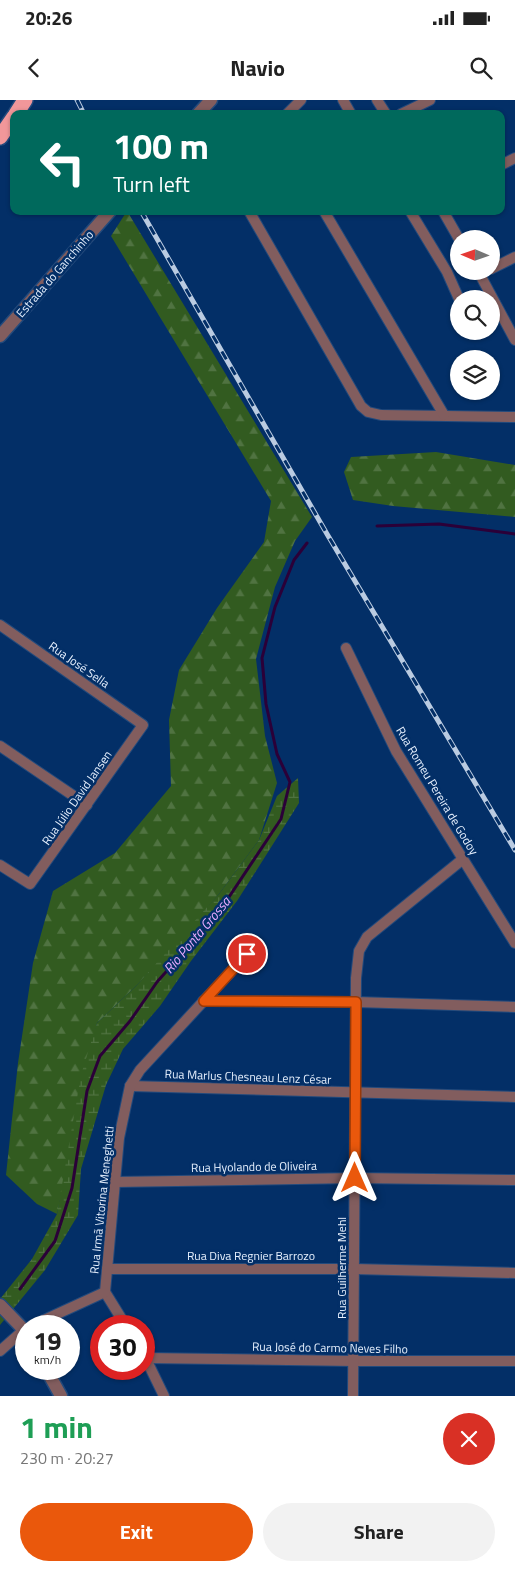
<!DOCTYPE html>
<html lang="en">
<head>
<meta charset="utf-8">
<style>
  :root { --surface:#fff; --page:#f2f2f2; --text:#222; --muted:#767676; --accent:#ea580c }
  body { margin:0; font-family:"Titillium Web",sans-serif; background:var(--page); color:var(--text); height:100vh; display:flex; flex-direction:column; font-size:19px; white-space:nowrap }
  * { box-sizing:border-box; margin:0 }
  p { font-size:16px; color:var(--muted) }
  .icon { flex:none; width:28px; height:28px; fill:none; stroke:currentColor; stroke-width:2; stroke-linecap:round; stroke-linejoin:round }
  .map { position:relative; height:1296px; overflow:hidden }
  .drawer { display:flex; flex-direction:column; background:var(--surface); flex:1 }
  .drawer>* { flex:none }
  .banner { position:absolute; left:10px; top:10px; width:495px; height:105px; border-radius:10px; box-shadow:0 1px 4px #0004; background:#00695c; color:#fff; overflow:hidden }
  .needle { width:32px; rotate:272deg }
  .controls { position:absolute; left:450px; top:130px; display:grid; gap:10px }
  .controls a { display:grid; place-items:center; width:50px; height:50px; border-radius:50%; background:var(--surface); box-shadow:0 1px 4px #0004; font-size:25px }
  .speed { position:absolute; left:15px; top:1215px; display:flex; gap:10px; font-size:25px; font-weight:700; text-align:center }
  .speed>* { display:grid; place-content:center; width:65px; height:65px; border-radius:50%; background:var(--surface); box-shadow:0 1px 4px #0004; line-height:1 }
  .speed small { font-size:12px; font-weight:400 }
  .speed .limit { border:8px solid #d22; background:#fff; color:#111 }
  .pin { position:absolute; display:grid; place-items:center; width:42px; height:42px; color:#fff; margin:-21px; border:2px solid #fff; border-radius:50%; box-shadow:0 1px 5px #0007 }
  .me { position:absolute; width:55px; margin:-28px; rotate:0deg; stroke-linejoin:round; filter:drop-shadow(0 0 4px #0008) }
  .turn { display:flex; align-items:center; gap:18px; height:105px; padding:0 20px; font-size:22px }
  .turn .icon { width:65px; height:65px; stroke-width:2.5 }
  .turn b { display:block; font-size:35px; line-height:42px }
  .round { display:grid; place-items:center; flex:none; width:52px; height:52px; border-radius:26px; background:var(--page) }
  .head { display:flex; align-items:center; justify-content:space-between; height:85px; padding:0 20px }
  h1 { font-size:30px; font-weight:700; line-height:38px; color:#1e9e55 }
  .primary-button { display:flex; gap:10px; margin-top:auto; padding:10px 20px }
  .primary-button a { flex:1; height:58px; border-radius:30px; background:var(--accent); color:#fff; font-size:20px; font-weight:700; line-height:58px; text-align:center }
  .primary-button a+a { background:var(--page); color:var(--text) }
  .status { display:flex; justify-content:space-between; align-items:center; height:35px; padding:0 25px; background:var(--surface); direction:ltr }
  .status svg { height:14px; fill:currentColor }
  header { display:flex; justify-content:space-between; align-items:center; height:65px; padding:0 20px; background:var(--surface); font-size:22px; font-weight:700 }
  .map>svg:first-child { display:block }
</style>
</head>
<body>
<div class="status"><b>20:26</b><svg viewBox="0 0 49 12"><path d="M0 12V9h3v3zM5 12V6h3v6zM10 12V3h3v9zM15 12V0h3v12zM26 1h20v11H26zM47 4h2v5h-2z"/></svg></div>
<header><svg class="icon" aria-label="back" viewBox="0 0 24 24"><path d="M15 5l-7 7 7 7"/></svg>Navio<svg class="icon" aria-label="search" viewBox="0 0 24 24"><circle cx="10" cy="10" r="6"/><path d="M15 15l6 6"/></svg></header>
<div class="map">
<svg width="515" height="1296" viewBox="0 0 515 1296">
  <defs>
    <pattern id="forest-firs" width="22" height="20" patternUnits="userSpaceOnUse" patternTransform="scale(1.25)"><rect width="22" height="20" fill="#325b20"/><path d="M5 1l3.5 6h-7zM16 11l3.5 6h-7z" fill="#507341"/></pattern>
    <pattern id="wetland-marsh" width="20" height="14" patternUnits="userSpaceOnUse" patternTransform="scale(1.25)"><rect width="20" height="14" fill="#325b20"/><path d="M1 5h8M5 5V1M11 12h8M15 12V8" fill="none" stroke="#507341"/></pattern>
  </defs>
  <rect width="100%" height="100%" fill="#032f67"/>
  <g fill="url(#forest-firs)">
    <path d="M127,111L312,417L295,441L275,487L256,559L265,636L277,683L259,740L219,794L176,844L136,886L97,923L57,1114L37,1104L6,1075L18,963L33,863L53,791L115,753L171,686L169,620L179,570L217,508L264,442L271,401L111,136Z"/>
    <path d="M436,352L515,365V417L393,406L353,400L344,372L351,357Z"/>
  </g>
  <path fill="url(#wetland-marsh)" d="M298,678L299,703L237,801L191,861L160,906L123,949L106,985L81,1069L78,1115L45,1170L0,1225V1199L32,1159L57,1114L81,975L97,923L136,886L219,794L259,740L277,696Z"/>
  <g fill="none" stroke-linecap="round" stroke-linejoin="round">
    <g stroke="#2b0038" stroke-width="3">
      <path d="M377,426L439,424L515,434"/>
      <path d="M20,1189L55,1141L72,1088L87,991L100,956L130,921L157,882L219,812L281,719L290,682L277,654L266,604L262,558L275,507L294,460L307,443"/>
    </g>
    <g stroke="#234a7c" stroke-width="12">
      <g id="minor">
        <path d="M343,0L351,14"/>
        <path d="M377,0L386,14"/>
        <path d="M287,14L301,0"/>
        <path d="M401,14L430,0"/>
        <path d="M501,65L515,58"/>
        <path d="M249,111L361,306L368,312L381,315L515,317"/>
        <path d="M324,111L444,315"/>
        <path d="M410,111L447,172L459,199"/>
        <path d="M443,111L459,139"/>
        <path d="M491,169L515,157"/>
        <path d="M478,171L515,240"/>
        <path d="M0,525L143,625L30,784L0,765"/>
        <path d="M346,548L396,651L515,843"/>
        <path d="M0,646L87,705"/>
        <path d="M203,901L356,902L515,907"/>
        <path d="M130,986L515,997"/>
        <path d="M114,1082L355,1078L515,1080"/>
        <path d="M107,1169H354L515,1173"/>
        <path d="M105,1192L126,1226"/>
        <path d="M31,1226L105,1192L119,1038L130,986L140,970L247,854"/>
        <path d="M0,1251L26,1228"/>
        <path d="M144,1255L164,1296"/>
        <path d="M145,1258L354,1261H515"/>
        <path d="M353,1296L356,878L359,851L367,837L463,759"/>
      </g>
    </g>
    <g stroke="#234a7c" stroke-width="15">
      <g id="tertiary">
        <path d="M198,14L211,0"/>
        <path d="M0,236L110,111"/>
        <path d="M0,1205L26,1232"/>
        <path d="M46,1269L61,1296"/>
      </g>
    </g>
    <g stroke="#234a7c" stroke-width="18">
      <g id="motorway">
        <path d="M16,14L25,0"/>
        <path d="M0,37L14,17"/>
      </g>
    </g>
    <use href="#minor" stroke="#825d5e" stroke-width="10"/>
    <use href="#tertiary" stroke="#825d5e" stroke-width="12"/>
    <use href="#motorway" stroke="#f1979a" stroke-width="15"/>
    <g stroke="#bacbe1" stroke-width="5">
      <g id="rail">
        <path d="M77,0L84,14"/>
        <path d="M141,111L327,434L515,750"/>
      </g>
    </g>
    <use href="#rail" stroke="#032f67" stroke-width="3" stroke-dasharray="9" stroke-linecap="butt"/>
  </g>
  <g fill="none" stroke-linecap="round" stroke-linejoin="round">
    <g stroke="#983908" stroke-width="12">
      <path id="route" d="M247,854L204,901L356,902L355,1078"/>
    </g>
    <use href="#route" stroke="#ea580c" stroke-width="9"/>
  </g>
  <g text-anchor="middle" stroke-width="5" stroke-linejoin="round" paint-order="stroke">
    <g font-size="12" fill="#e6f0fe" stroke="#032f67">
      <text transform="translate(55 174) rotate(-49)" y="4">Estrada do Ganchinho</text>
      <text transform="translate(79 565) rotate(35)" y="4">Rua José Sella</text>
      <text transform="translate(437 691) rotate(59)" y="4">Rua Romeu Pereira de Godoy</text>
      <text transform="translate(77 698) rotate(-55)" y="4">Rua Júlio David Jansen</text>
      <text transform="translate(248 977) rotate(2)" y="4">Rua Marlus Chesneau Lenz César</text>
      <text transform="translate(254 1067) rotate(-1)" y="4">Rua Hyolando de Oliveira</text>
      <text transform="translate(102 1100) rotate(-84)" y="4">Rua Irmã Vitorina Meneghetti</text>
      <text x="251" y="1160">Rua Diva Regnier Barrozo</text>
      <text transform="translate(342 1168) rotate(-90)" y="4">Rua Guilherme Mehl</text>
      <text transform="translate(330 1248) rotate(1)" y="4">Rua José do Carmo Neves Filho</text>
    </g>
    <g font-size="14" font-style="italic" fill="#eaacff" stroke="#032f67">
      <text transform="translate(197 835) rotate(-50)" y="5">Rio Ponta Grossa</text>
    </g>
  </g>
</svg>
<div class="controls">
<a><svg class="needle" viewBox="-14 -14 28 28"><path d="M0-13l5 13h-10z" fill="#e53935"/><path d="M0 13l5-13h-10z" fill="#767676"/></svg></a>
<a><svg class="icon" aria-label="search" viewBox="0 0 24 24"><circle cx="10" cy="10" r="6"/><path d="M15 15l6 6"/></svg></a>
<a><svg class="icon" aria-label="layers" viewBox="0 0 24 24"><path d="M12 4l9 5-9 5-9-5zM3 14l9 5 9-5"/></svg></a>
</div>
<div class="speed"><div>19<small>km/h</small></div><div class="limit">30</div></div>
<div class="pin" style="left:247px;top:854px;background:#d93025"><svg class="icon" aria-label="arrive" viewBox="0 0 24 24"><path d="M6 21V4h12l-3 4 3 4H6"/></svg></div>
<svg class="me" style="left:355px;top:1078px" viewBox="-20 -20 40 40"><path d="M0-17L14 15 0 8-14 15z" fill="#ea580c" stroke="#fff" stroke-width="4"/></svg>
<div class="banner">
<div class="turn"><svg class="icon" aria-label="left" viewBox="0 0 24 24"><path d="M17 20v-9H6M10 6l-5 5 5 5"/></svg><div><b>100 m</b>Turn left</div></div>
</div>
</div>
<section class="drawer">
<div class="head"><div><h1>1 min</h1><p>230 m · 20:27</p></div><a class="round" style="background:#d93025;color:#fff"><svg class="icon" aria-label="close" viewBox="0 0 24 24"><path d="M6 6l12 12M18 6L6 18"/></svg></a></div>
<div class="primary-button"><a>Exit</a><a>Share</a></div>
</section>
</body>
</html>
